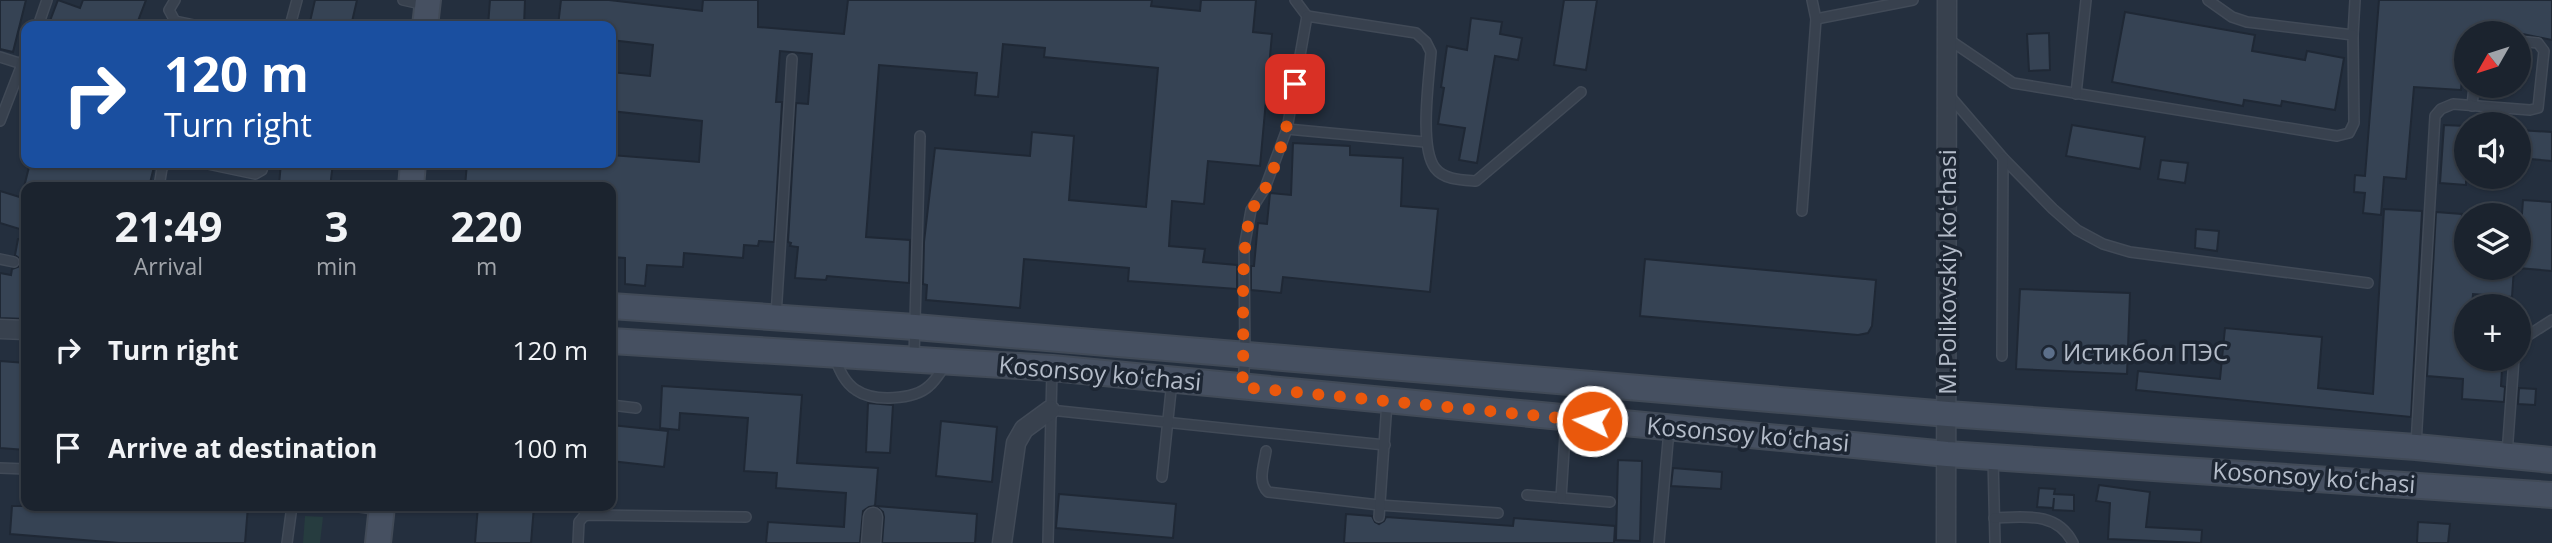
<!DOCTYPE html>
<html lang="en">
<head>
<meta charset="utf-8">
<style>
  :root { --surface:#1b232e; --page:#242b36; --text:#f1f3f6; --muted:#a0a4aa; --line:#39404a }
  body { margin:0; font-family:"Open Sans",sans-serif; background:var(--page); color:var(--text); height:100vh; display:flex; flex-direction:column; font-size:26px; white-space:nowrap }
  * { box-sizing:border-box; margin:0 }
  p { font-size:23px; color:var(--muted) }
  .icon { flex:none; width:38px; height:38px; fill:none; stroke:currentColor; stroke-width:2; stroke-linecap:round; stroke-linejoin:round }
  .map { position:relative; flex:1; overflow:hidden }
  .sheet { position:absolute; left:21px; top:182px; width:595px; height:329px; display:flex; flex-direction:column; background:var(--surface); border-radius:14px; box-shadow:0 2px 5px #0004,0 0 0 2px var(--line) }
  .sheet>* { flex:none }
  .hud { position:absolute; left:21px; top:21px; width:595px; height:147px; border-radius:14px; box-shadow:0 2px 5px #0004,0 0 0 2px var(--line); background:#1a4fa0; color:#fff; overflow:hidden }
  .needle { width:46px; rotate:231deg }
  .controls { position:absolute; left:2454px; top:21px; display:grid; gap:14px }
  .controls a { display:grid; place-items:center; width:77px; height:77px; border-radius:50%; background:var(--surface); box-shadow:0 2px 5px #0004,0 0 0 2px var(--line); font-size:35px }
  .pin { position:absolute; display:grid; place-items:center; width:60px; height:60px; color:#fff; margin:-30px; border-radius:14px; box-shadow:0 4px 10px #0006 }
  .me { position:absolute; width:77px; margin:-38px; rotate:275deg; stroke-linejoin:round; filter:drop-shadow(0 0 5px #0008) }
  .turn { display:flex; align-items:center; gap:24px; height:147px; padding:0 28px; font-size:32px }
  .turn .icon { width:91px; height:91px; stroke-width:2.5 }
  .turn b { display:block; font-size:49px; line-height:60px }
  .eta { display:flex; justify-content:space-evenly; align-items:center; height:119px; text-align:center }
  .eta b { font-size:42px; font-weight:700; line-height:49px }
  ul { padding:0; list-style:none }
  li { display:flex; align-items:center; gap:21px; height:98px; padding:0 28px }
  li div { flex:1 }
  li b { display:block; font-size:26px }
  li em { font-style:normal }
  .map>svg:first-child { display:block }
</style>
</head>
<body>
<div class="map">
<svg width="2552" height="543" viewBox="0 0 2552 543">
  <rect width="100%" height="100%" fill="#242f3e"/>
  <path fill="#263c3f" d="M305,516L323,517L320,543H303Z"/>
  <g fill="#364354" stroke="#1f2835" stroke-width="2">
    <path d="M0,0H26L13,52L0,49Z"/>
    <path d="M58,0L80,8L83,0H146L136,26L119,21L117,26H48Z"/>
    <path d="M315,0H357L351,26H309Z"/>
    <path d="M490,0H525L524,26H488Z"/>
    <path d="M561,0H609L702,11L703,0H758V27L844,34L848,0H1152L1151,6L1200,11L1201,0H1256L1253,32L1272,34L1260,166L1208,161L1204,204L1172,201L1169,246L1205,249L1203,262L1237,265V289L1128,281L1129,268L1024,259L1020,308L926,300L927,285L923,284L924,242L935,148L1030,156L1032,132L1074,136L1069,200L1146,207L1158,68L1044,57L1045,48L1003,44L998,97L975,95L977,73L879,65L866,237L910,240L909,283L827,276L826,280L795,278L798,247L790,246L791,243L788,242L796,103L808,104L812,54L780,51L776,102H782L774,242L759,241L758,246L744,245L743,258L684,253L683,267L647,265L645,286L625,284V258L611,257V187H465L467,163H611V155L699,162L702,121L611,111V72L650,76L653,45L611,40V26H558Z"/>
    <path d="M1564,0H1597L1586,70L1554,65Z"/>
    <path d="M2379,0H2552V40L2518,33H2466L2461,90L2414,87L2406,179L2384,177L2381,215L2363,213L2365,193L2354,192L2355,175L2365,176Z"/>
    <path d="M2125,12L2255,35L2252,51L2305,60L2307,51L2344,58L2335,110L2282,101L2281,106L2244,100L2243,106L2112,82Z"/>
    <path d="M1471,18L1502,22L1500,34L1522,38L1518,60L1495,56L1477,163L1459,160L1465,128L1438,124L1444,88L1441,87L1447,46L1467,50Z"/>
    <path d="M2049,33L2050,70L2029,71L2027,34Z"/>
    <path d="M2072,125L2145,137L2140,169L2066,156Z"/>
    <path d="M2444,125L2466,126V185L2440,183Z"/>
    <path d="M2518,130L2552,132V161L2518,158Z"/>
    <path d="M1293,143L1350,146V155L1403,158L1401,206L1438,209L1430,292L1283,277L1281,293L1251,290V266H1254L1258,223L1267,224L1270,193L1291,195Z"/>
    <path d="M2161,160L2188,163L2185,183L2158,179Z"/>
    <path d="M30,163H100L120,168L121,163H155L149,187H24Z"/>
    <path d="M281,163H333L330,187L279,185Z"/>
    <path d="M0,191L26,199V231L0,223Z"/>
    <path d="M2523,200L2552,202V271L2518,268Z"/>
    <path d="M2384,209L2422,211L2411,417L2136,390L2138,371L2220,379L2225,328L2322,337L2318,388L2373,394Z"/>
    <path d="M2436,212L2462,214L2460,262H2466V268H2514L2512,297L2473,294L2472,306H2466V359L2485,360L2484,368L2502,369L2501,386L2505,387L2504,402L2462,399L2463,379L2427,376Z"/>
    <path d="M2196,229L2219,231L2217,251L2195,248Z"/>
    <path d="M18,239L26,240V319L0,318V273L11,275L12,269L20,266V259L15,255Z"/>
    <path d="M1645,259L1876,280L1872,326L1868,333L1858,335L1640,316Z"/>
    <path d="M2020,289L2130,293L2127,374L2016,369Z"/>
    <path d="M0,361L26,363V450L0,448Z"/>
    <path d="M662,386L802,395L797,463L878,468L875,506L869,507L863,511L860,543H766L768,522L844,527L846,493L776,488L777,473L744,471L748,418L680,413L679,430L660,428Z"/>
    <path d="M2519,388L2536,389L2535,405L2518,404Z"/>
    <path d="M868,403L893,405L890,453L866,452Z"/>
    <path d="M941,421L997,427L992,482L936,476Z"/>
    <path d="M611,425L668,431L664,467L611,461Z"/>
    <path d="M1618,460L1642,461L1640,541L1616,540Z"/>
    <path d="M1673,468L1722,472L1721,489L1671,486Z"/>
    <path d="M2099,485L2150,492L2146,527L2202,530L2201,543L2108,539L2110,503L2096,501Z"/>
    <path d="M2039,488L2055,489L2054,494L2074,495V511L2053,510L2054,498L2053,508L2037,507Z"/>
    <path d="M1059,494L1176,504L1173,538L1056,528Z"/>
    <path d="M12,506H138L219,512V506H248L245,543H120L10,534Z"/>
    <path d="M478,506H534L531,543H475Z"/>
    <path d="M876,506L977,514L975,543H882L884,517L883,512Z"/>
    <path d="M1346,514L1372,516L1375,522L1379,524L1384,521L1386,517L1513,526L1514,518L1615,526L1614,543H1344Z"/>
    <path d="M2418,522L2450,524L2448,543H2417Z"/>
  </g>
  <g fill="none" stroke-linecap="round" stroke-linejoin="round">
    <g stroke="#414a57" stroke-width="12">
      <g id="lane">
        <path d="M175,0L169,10L175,21L199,26"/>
        <path d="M403,0L425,5"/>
        <path d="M1295,0L1307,16"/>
        <path d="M1816,19L1913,0"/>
        <path d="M38,26L47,0"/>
        <path d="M290,26L297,0"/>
        <path d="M2353,35L2355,0"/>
        <path d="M1948,39L2013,83L2337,136L2349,133L2354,123L2353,35L2247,22L2232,17L2208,0"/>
        <path d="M0,57L22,64"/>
        <path d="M2076,94L2086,0"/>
        <path d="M1949,95L2003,158L2053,209L2077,230L2103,244L2130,252L2368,283"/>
        <path d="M2472,106L2474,86"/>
        <path d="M0,121L26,54"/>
        <path d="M1287,129L1425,142"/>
        <path d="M203,163L255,174L262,170L264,163"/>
        <path d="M159,187L162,168L167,163"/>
        <path d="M1802,211L1816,19L1812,0"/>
        <path d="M0,259L14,262"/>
        <path d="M776,316L792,59"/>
        <path d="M2518,342L2552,320"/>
        <path d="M2002,356L2003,158"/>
        <path d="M914,358L920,136"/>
        <path d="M835,359C840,371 845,383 856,390C873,402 914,400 929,386C936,380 941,371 946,364"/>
        <path d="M1243,385L1245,355L1244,248L1251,210L1265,188L1287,129L1307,16L1416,33L1426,42L1431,52C1429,79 1419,147 1435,168C1444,180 1462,180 1476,181L1581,92"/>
        <path d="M611,405L636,408"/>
        <path d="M1050,410L1385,445"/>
        <path d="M2416,445L2435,116L2441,109L2453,104L2530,110L2538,108L2544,51L2538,43L2518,41"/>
        <path d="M1266,451C1264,465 1257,482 1268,492L1379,505L1498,513"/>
        <path d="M2507,454L2514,359"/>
        <path d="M1993,457L1995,543"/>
        <path d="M0,468L26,469"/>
        <path d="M1162,477L1172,381"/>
        <path d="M1527,495L1610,502"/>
        <path d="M1561,498L1566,419"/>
        <path d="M353,506L380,510"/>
        <path d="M1379,517L1387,402"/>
        <path d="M1994,518C2024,517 2057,511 2073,543"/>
        <path d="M287,543L292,506"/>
        <path d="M578,543L579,522L584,516L589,515L746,517"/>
        <path d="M1048,543L1052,370"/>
        <path d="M1659,543L1669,430"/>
      </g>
    </g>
    <g stroke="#414a57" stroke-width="21">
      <g id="street">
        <path d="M0,329L26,330"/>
        <path d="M871,543L873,517"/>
        <path d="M1002,543L1016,443L1024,429L1050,410"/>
        <path d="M1946,543L1947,0"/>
      </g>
    </g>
    <g stroke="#414a57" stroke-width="28">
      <g id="secondary">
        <path d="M425,26L428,0"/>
        <path d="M411,187L413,163"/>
        <path d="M611,306L915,327L1948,414L2416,447L2552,460"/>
        <path d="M611,341L1052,368L1947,454L2552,495"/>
        <path d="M378,543L382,506"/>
      </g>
    </g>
    <use href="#lane" stroke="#38414e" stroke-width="9"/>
    <use href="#street" stroke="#38414e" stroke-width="18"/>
    <use href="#secondary" stroke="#465061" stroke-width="24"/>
  </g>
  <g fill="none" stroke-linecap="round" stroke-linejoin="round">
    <path stroke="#ea580c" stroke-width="12" stroke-dasharray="0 21.6" d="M1295,84C1289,120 1281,154 1266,187C1261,197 1253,205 1250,215C1238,271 1246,330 1242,387L1592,421"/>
  </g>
  <circle fill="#5c6f8a" stroke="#1d2633" stroke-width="2.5" cx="2049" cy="353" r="7"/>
  <g text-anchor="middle" stroke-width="7" stroke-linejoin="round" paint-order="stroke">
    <g font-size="24" fill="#b4bcc9" stroke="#1d2633">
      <text transform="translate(1948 272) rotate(-90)" y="8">M.Polikovskiy koʻchasi</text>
      <text transform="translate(1100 374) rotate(5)" y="8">Kosonsoy koʻchasi</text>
      <text transform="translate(1748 435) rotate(5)" y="8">Kosonsoy koʻchasi</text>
      <text transform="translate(2314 478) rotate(4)" y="8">Kosonsoy koʻchasi</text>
    </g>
    <g font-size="24" fill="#b4bcc9" stroke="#1d2633" text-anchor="start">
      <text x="2063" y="361">Истикбол ПЭС</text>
    </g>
  </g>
</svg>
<div class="controls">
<a><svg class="needle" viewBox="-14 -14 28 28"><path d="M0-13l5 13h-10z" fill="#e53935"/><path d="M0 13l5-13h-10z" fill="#a0a4aa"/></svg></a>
<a><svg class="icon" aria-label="sound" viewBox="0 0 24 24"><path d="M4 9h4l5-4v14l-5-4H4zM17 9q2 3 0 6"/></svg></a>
<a><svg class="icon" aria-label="layers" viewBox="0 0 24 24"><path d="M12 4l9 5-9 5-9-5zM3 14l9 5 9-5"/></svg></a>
<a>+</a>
</div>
<div class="pin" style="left:1295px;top:84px;background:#d93025"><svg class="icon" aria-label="arrive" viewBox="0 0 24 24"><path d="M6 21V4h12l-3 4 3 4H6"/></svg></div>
<svg class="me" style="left:1592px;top:421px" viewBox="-20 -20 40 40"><circle r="17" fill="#ea580c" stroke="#fff" stroke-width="3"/><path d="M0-11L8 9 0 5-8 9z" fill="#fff"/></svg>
<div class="hud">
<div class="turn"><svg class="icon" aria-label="right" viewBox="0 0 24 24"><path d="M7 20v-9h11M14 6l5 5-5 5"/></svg><div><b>120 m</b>Turn right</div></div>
</div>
<section class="sheet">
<div class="eta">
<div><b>21:49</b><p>Arrival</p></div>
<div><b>3</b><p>min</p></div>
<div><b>220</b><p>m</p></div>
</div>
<ul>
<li><svg class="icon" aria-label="right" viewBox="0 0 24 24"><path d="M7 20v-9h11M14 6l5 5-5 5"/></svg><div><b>Turn right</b></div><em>120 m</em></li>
<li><svg class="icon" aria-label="arrive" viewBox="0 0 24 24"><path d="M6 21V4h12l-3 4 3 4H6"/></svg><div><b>Arrive at destination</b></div><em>100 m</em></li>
</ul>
</section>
</div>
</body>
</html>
